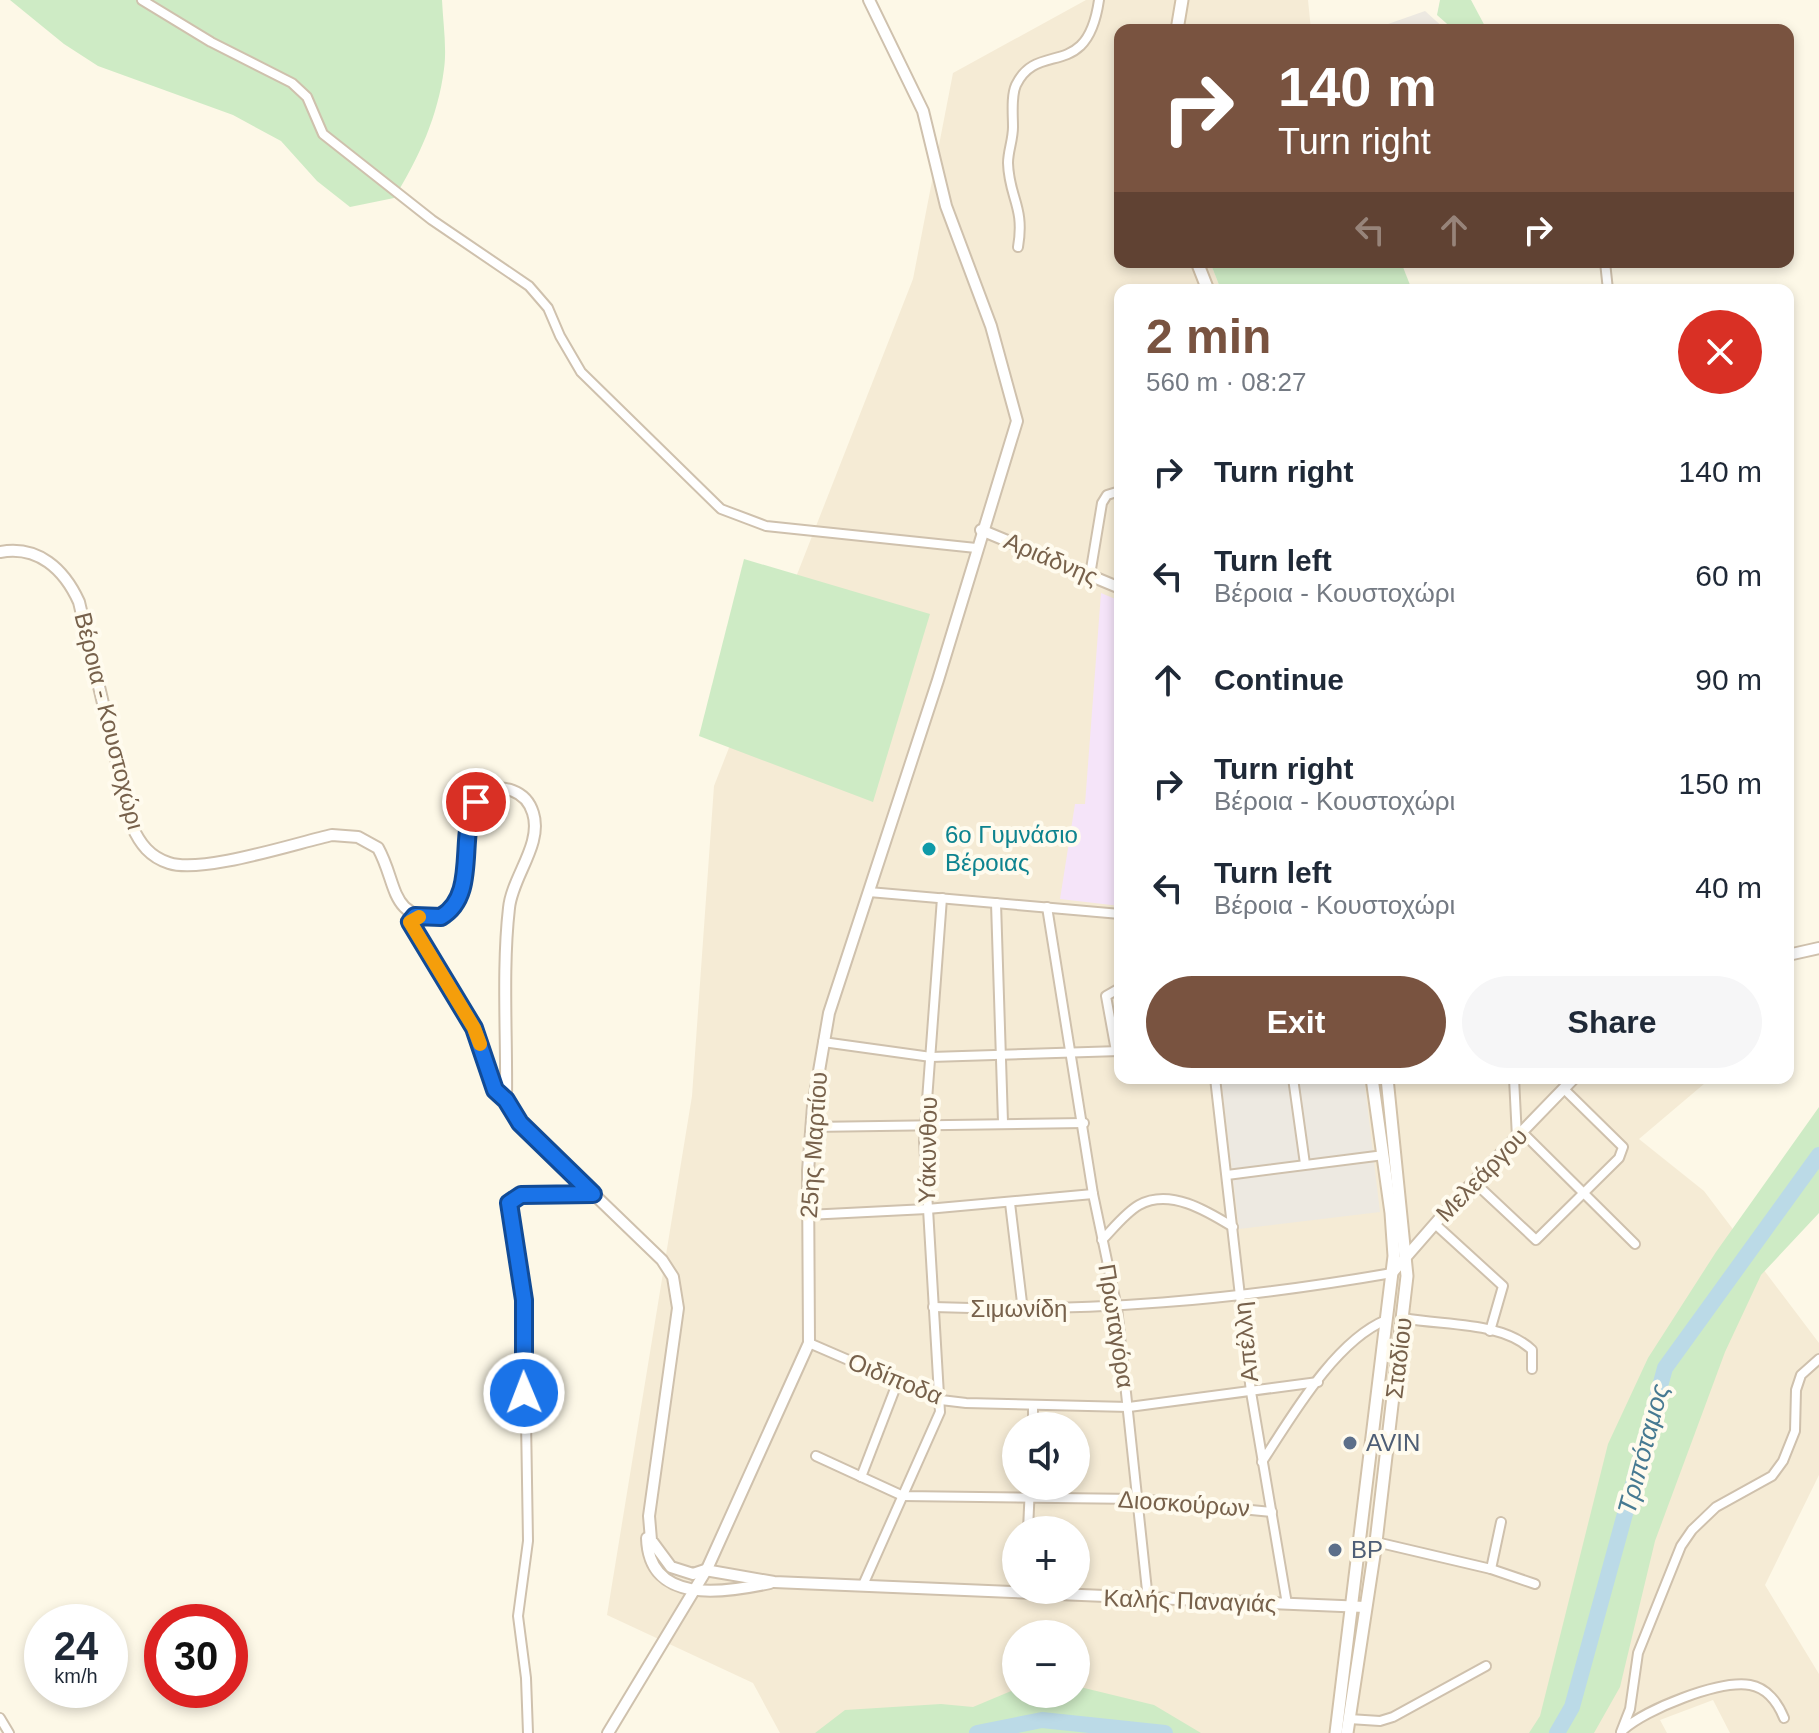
<!DOCTYPE html>
<html lang="en">
<head>
<meta charset="utf-8">
<style>
  :root { --surface:#fff; --page:#f6f6f7; --text:#1f2937; --muted:#747a83; --accent:#795340 }
  body { margin:0; font-family:Arial,sans-serif; background:var(--page); color:var(--text); height:100vh; display:flex; flex-direction:column; font-size:30px; white-space:nowrap }
  * { box-sizing:border-box; margin:0 }
  p { font-size:26px; color:var(--muted) }
  .icon { flex:none; width:44px; height:44px; fill:none; stroke:currentColor; stroke-width:2; stroke-linecap:round; stroke-linejoin:round }
  .map { position:relative; flex:1; overflow:hidden }
  .details { position:absolute; left:1114px; top:284px; width:680px; height:800px; display:flex; flex-direction:column; background:var(--surface); border-radius:16px; box-shadow:0 4px 12px #0003 }
  .details>* { flex:none }
  .hud { position:absolute; left:1114px; top:24px; width:680px; height:244px; border-radius:16px; box-shadow:0 4px 12px #0003; background:#795340; color:#fff; overflow:hidden }
  .controls { position:absolute; left:1002px; top:1412px; display:grid; gap:16px }
  .controls a { display:grid; place-items:center; width:88px; height:88px; border-radius:50%; background:var(--surface); box-shadow:0 4px 12px #0003; font-size:40px }
  .speed { position:absolute; left:24px; top:1604px; display:flex; gap:16px; font-size:40px; font-weight:700; text-align:center }
  .speed>* { display:grid; place-content:center; width:104px; height:104px; border-radius:50%; background:var(--surface); box-shadow:0 4px 12px #0003; line-height:1 }
  .speed small { font-size:20px; font-weight:400 }
  .speed .limit { border:12px solid #d22; background:#fff; color:#111 }
  .pin { position:absolute; display:grid; place-items:center; width:68px; height:68px; color:#fff; margin:-34px; border:4px solid #fff; border-radius:50%; box-shadow:0 2px 8px #0007 }
  .me { position:absolute; width:88px; margin:-44px; rotate:359deg; stroke-linejoin:round; filter:drop-shadow(0 0 6px #0008) }
  .turn { display:flex; align-items:center; gap:28px; height:168px; padding:0 32px; font-size:36px }
  .turn .icon { width:104px; height:104px; stroke-width:2.5 }
  .turn b { display:block; font-size:56px; line-height:68px }
  .lanes { display:flex; align-items:center; height:76px; padding:0 32px; background:#0003; justify-content:center; gap:40px; direction:ltr }
  .lanes .off { opacity:.35 }
  .round { display:grid; place-items:center; flex:none; width:84px; height:84px; border-radius:42px; background:var(--page) }
  .head { display:flex; align-items:center; justify-content:space-between; height:136px; padding:0 32px }
  h1 { font-size:48px; font-weight:700; line-height:60px; color:var(--accent) }
  .button { display:flex; gap:16px; margin-top:auto; padding:16px 32px }
  .button a { flex:1; height:92px; border-radius:48px; background:var(--accent); color:#fff; font-size:32px; font-weight:700; line-height:92px; text-align:center }
  .button a+a { background:var(--page); color:var(--text) }
  ul { padding:0; list-style:none }
  li { display:flex; align-items:center; gap:24px; height:104px; padding:0 32px }
  li div { flex:1 }
  li b { display:block; font-size:30px }
  li em { font-style:normal }
  .map>svg:first-child { display:block }
</style>
</head>
<body>
<div class="map">
<svg width="1819" height="1733" viewBox="0 0 1819 1733">
  <rect width="100%" height="100%" fill="#fdf8e7"/>
  <path fill="#f5ebd5" fill-rule="evenodd" d="M1086,0H1308L1311,30H1120V262H1210L1221,290H1120V1078H1711L1639,1139L1704,1191L1819,1343V1475L1765,1585L1819,1674V1733H1730L1713,1700L1660,1720L1667,1733H780L753,1683L607,1615L692,1096L714,786L913,279L953,73ZM1016,1426H1076V1486H1016ZM1016,1530H1076V1590H1016ZM1016,1634H1076V1694H1016Z"/>
  <g fill="#ede9e1">
    <path d="M1425,11L1446,30H1371Z"/>
    <path d="M1221,1078H1364L1380,1212L1239,1229Z"/>
  </g>
  <path fill="#f5e4f9" d="M1101,593L1120,601V906L1060,899L1075,804H1085Z"/>
  <g fill="#ceebc5">
    <path d="M10,0H442C443,22 447,48 444,69C438,116 419,158 394,198L350,207L317,181L281,141L233,115L98,66L64,44Z"/>
    <path d="M1440,0H1471L1487,30H1454L1437,15Z"/>
    <path d="M1210,262H1401L1412,290H1221Z"/>
    <path d="M744,559L930,614L873,802L699,736Z"/>
    <path d="M1819,1107V1213L1761,1275L1725,1352L1655,1541L1620,1687L1594,1733H1529L1540,1716L1608,1444L1648,1358L1716,1252Z"/>
    <path d="M1076,1686L1154,1705L1201,1733H815L845,1710L941,1704L973,1707L1016,1689V1694H1076Z"/>
  </g>
  <g fill="none" stroke-linecap="round" stroke-linejoin="round">
    <g stroke="#bbdae7" stroke-width="16">
      <path d="M977,1733L1042,1720L1165,1733"/>
      <path d="M1557,1733L1572,1707L1665,1368L1819,1155"/>
    </g>
    <g stroke="#cfc1ad" stroke-width="12">
      <g id="minor">
        <path d="M142,0L211,42L292,83L307,97L323,134L432,220L529,286L548,308L560,336L581,372L721,509L766,526L976,548"/>
        <path d="M1018,247C1025,206 1009,198 1008,163C1008,151 1013,140 1013,127C1013,114 1011,96 1016,85C1038,39 1087,83 1099,0"/>
        <path d="M1605,262L1608,290"/>
        <path d="M1090,575L1102,503L1107,495L1120,491"/>
        <path d="M869,892L1120,914"/>
        <path d="M996,903L1003,1122"/>
        <path d="M1047,907L1093,1194L1117,1308L1148,1600"/>
        <path d="M415,916L410,922L474,1028L495,1090L506,1100"/>
        <path d="M823,1042L931,1057L1120,1051"/>
        <path d="M1116,1051L1106,996L1120,988"/>
        <path d="M1215,1078L1251,1392L1287,1604"/>
        <path d="M1293,1078L1305,1164"/>
        <path d="M1514,1078L1517,1138"/>
        <path d="M811,1127L1084,1123"/>
        <path d="M1523,1133L1635,1244"/>
        <path d="M1227,1175L1384,1155"/>
        <path d="M1474,1182L1536,1240L1619,1158L1623,1147L1565,1090"/>
        <path d="M1010,1203L1023,1311"/>
        <path d="M807,1215L927,1209L1093,1194"/>
        <path d="M1435,1224L1503,1286L1490,1331"/>
        <path d="M1102,1240C1113,1229 1125,1213 1139,1205C1170,1188 1207,1211 1233,1227"/>
        <path d="M933,1307C1090,1313 1236,1300 1392,1273"/>
        <path d="M1404,1318C1443,1326 1502,1321 1532,1350V1369"/>
        <path d="M809,1343L941,1400L966,1403L1129,1407L1318,1382"/>
        <path d="M1033,1426V1405"/>
        <path d="M816,1456L903,1496L1138,1499L1272,1512"/>
        <path d="M1262,1462C1292,1416 1335,1341 1386,1320"/>
        <path d="M861,1477L898,1381"/>
        <path d="M1028,1530L1030,1486"/>
        <path d="M1376,1542L1491,1569L1535,1584"/>
        <path d="M1491,1569L1501,1522"/>
        <path d="M863,1585L940,1412L924,1141L942,898"/>
        <path d="M0,1718L9,1733"/>
        <path d="M1349,1719L1380,1721L1393,1717L1486,1666"/>
        <path d="M1623,1730C1646,1709 1719,1680 1750,1685C1767,1688 1778,1703 1784,1718"/>
        <path d="M1621,1732L1630,1709L1638,1653L1681,1546L1692,1530L1716,1507L1772,1476L1783,1461L1795,1431L1796,1390L1801,1375L1819,1359"/>
        <path d="M528,1733L526,1678L518,1616L528,1541L524,1300L509,1203L521,1195L593,1194"/>
      </g>
    </g>
    <g stroke="#cfc1ad" stroke-width="14">
      <g id="tertiary">
        <path d="M981,530L1120,588"/>
        <path d="M0,552C38,545 64,569 79,602L132,826C140,844 150,857 169,863C202,874 296,843 332,835L358,837L378,848C398,884 389,920 441,917C476,896 459,846 470,814C472,806 478,799 483,792C503,784 526,790 533,813C543,844 512,877 509,908C502,969 507,1037 506,1100L520,1123L662,1260L673,1277L678,1308L649,1516L651,1540L671,1567L693,1574L705,1570L774,1582L1365,1607"/>
        <path d="M1788,955L1819,948"/>
        <path d="M1392,1273L1454,1202L1574,1078"/>
        <path d="M647,1538C649,1605 724,1593 770,1583"/>
        <path d="M608,1733L707,1569L809,1343L808,1171L813,1106L829,1013L938,680L1017,421L991,326L946,206L923,111L869,0"/>
      </g>
    </g>
    <g stroke="#d2c2aa" stroke-width="15">
      <g id="secondary">
        <path d="M1177,30L1182,0"/>
        <path d="M1197,262L1208,290"/>
        <path d="M1336,1733L1394,1256L1391,1213L1372,1078"/>
        <path d="M1347,1733L1376,1542L1407,1276L1387,1078"/>
      </g>
    </g>
    <use href="#minor" stroke="#fff" stroke-width="8"/>
    <use href="#tertiary" stroke="#fff" stroke-width="10"/>
    <use href="#secondary" stroke="#fff" stroke-width="11"/>
  </g>
  <g fill="none" stroke-linecap="round" stroke-linejoin="round">
    <g stroke="#114b97" stroke-width="20">
      <path id="route" d="M476,802C457,835 479,895 441,917L415,916L410,922L474,1028L495,1090L506,1100L520,1123L593,1194L521,1195L509,1203L524,1300V1393"/>
    </g>
    <use href="#route" stroke="#1a73e8" stroke-width="14"/>
    <path stroke="#f59e0b" stroke-width="14" d="M419,917L410,922L474,1028L480,1044"/>
  </g>
  <circle fill="#0f9aa8" stroke="#fffbee" stroke-width="3" cx="929" cy="849" r="8"/>
  <g fill="#5c6f8a" stroke="#fffbee" stroke-width="3">
    <circle cx="1350" cy="1443" r="8"/>
    <circle cx="1335" cy="1550" r="8"/>
  </g>
  <g text-anchor="middle" stroke-width="8" stroke-linejoin="round" paint-order="stroke">
    <g font-size="24" fill="#77614b" stroke="#fffbee">
      <text transform="translate(1051 559) rotate(23)" y="8">Αριάδνης</text>
      <text transform="translate(109 721) rotate(76)" y="8">Βέροια - Κουστοχώρι</text>
      <text transform="translate(814 1145) rotate(-86)" y="8">25ης Μαρτίου</text>
      <text transform="translate(928 1150) rotate(-89)" y="8">Υάκυνθου</text>
      <text transform="translate(1482 1175) rotate(-46)" y="8">Μελεάργου</text>
      <text x="1019" y="1317">Σιμωνίδη</text>
      <text transform="translate(1116 1326) rotate(81)" y="8">Πρωταγόρα</text>
      <text transform="translate(1246 1342) rotate(-96)" y="8">Απέλλη</text>
      <text transform="translate(1399 1358) rotate(-83)" y="8">Σταδίου</text>
      <text transform="translate(895 1379) rotate(22)" y="8">Οιδίποδα</text>
      <text transform="translate(1184 1504) rotate(4)" y="8">Διοσκούρων</text>
      <text transform="translate(1190 1601) rotate(2)" y="8">Καλής Παναγιάς</text>
    </g>
    <g font-size="24" fill="#0d838f" stroke="#fffbee" text-anchor="start">
      <text x="945" y="843">6ο Γυμνάσιο<tspan x="945" dy="28">Βέροιας</tspan></text>
    </g>
    <g font-size="24" fill="#4e5e75" stroke="#fffbee" text-anchor="start">
      <text x="1366" y="1451">AVIN</text>
      <text x="1351" y="1558">BP</text>
    </g>
    <g font-size="26" font-style="italic" fill="#477a92" stroke="#fffbee">
      <text transform="translate(1643 1449) rotate(-75)" y="9">Τριπόταμος</text>
    </g>
  </g>
</svg>
<div class="controls">
<a><svg class="icon" aria-label="sound" viewBox="0 0 24 24"><path d="M4 9h4l5-4v14l-5-4H4zM17 9q2 3 0 6"/></svg></a>
<a>+</a>
<a>−</a>
</div>
<div class="speed"><div>24<small>km/h</small></div><div class="limit">30</div></div>
<div class="pin" style="left:476px;top:802px;background:#d93025"><svg class="icon" aria-label="arrive" viewBox="0 0 24 24"><path d="M6 21V4h12l-3 4 3 4H6"/></svg></div>
<svg class="me" style="left:524px;top:1393px" viewBox="-20 -20 40 40"><circle r="17" fill="#1a73e8" stroke="#fff" stroke-width="3"/><path d="M0-11L8 9 0 5-8 9z" fill="#fff"/></svg>
<div class="hud">
<div class="turn"><svg class="icon" aria-label="right" viewBox="0 0 24 24"><path d="M7 20v-9h11M14 6l5 5-5 5"/></svg><div><b>140 m</b>Turn right</div></div>
<div class="lanes"><svg class="icon off" aria-label="left" viewBox="0 0 24 24"><path d="M17 20v-9H6M10 6l-5 5 5 5"/></svg><svg class="icon off" aria-label="ahead" viewBox="0 0 24 24"><path d="M12 20V5M6 11l6-6 6 6"/></svg><svg class="icon" aria-label="right" viewBox="0 0 24 24"><path d="M7 20v-9h11M14 6l5 5-5 5"/></svg></div>
</div>
<section class="details">
<div class="head"><div><h1>2 min</h1><p>560 m · 08:27</p></div><a class="round" style="background:#d93025;color:#fff"><svg class="icon" aria-label="close" viewBox="0 0 24 24"><path d="M6 6l12 12M18 6L6 18"/></svg></a></div>
<ul>
<li><svg class="icon" aria-label="right" viewBox="0 0 24 24"><path d="M7 20v-9h11M14 6l5 5-5 5"/></svg><div><b>Turn right</b></div><em>140 m</em></li>
<li><svg class="icon" aria-label="left" viewBox="0 0 24 24"><path d="M17 20v-9H6M10 6l-5 5 5 5"/></svg><div><b>Turn left</b><p>Βέροια - Κουστοχώρι</p></div><em>60 m</em></li>
<li><svg class="icon" aria-label="ahead" viewBox="0 0 24 24"><path d="M12 20V5M6 11l6-6 6 6"/></svg><div><b>Continue</b></div><em>90 m</em></li>
<li><svg class="icon" aria-label="right" viewBox="0 0 24 24"><path d="M7 20v-9h11M14 6l5 5-5 5"/></svg><div><b>Turn right</b><p>Βέροια - Κουστοχώρι</p></div><em>150 m</em></li>
<li><svg class="icon" aria-label="left" viewBox="0 0 24 24"><path d="M17 20v-9H6M10 6l-5 5 5 5"/></svg><div><b>Turn left</b><p>Βέροια - Κουστοχώρι</p></div><em>40 m</em></li>
</ul>
<div class="button"><a>Exit</a><a>Share</a></div>
</section>
</div>
</body>
</html>
